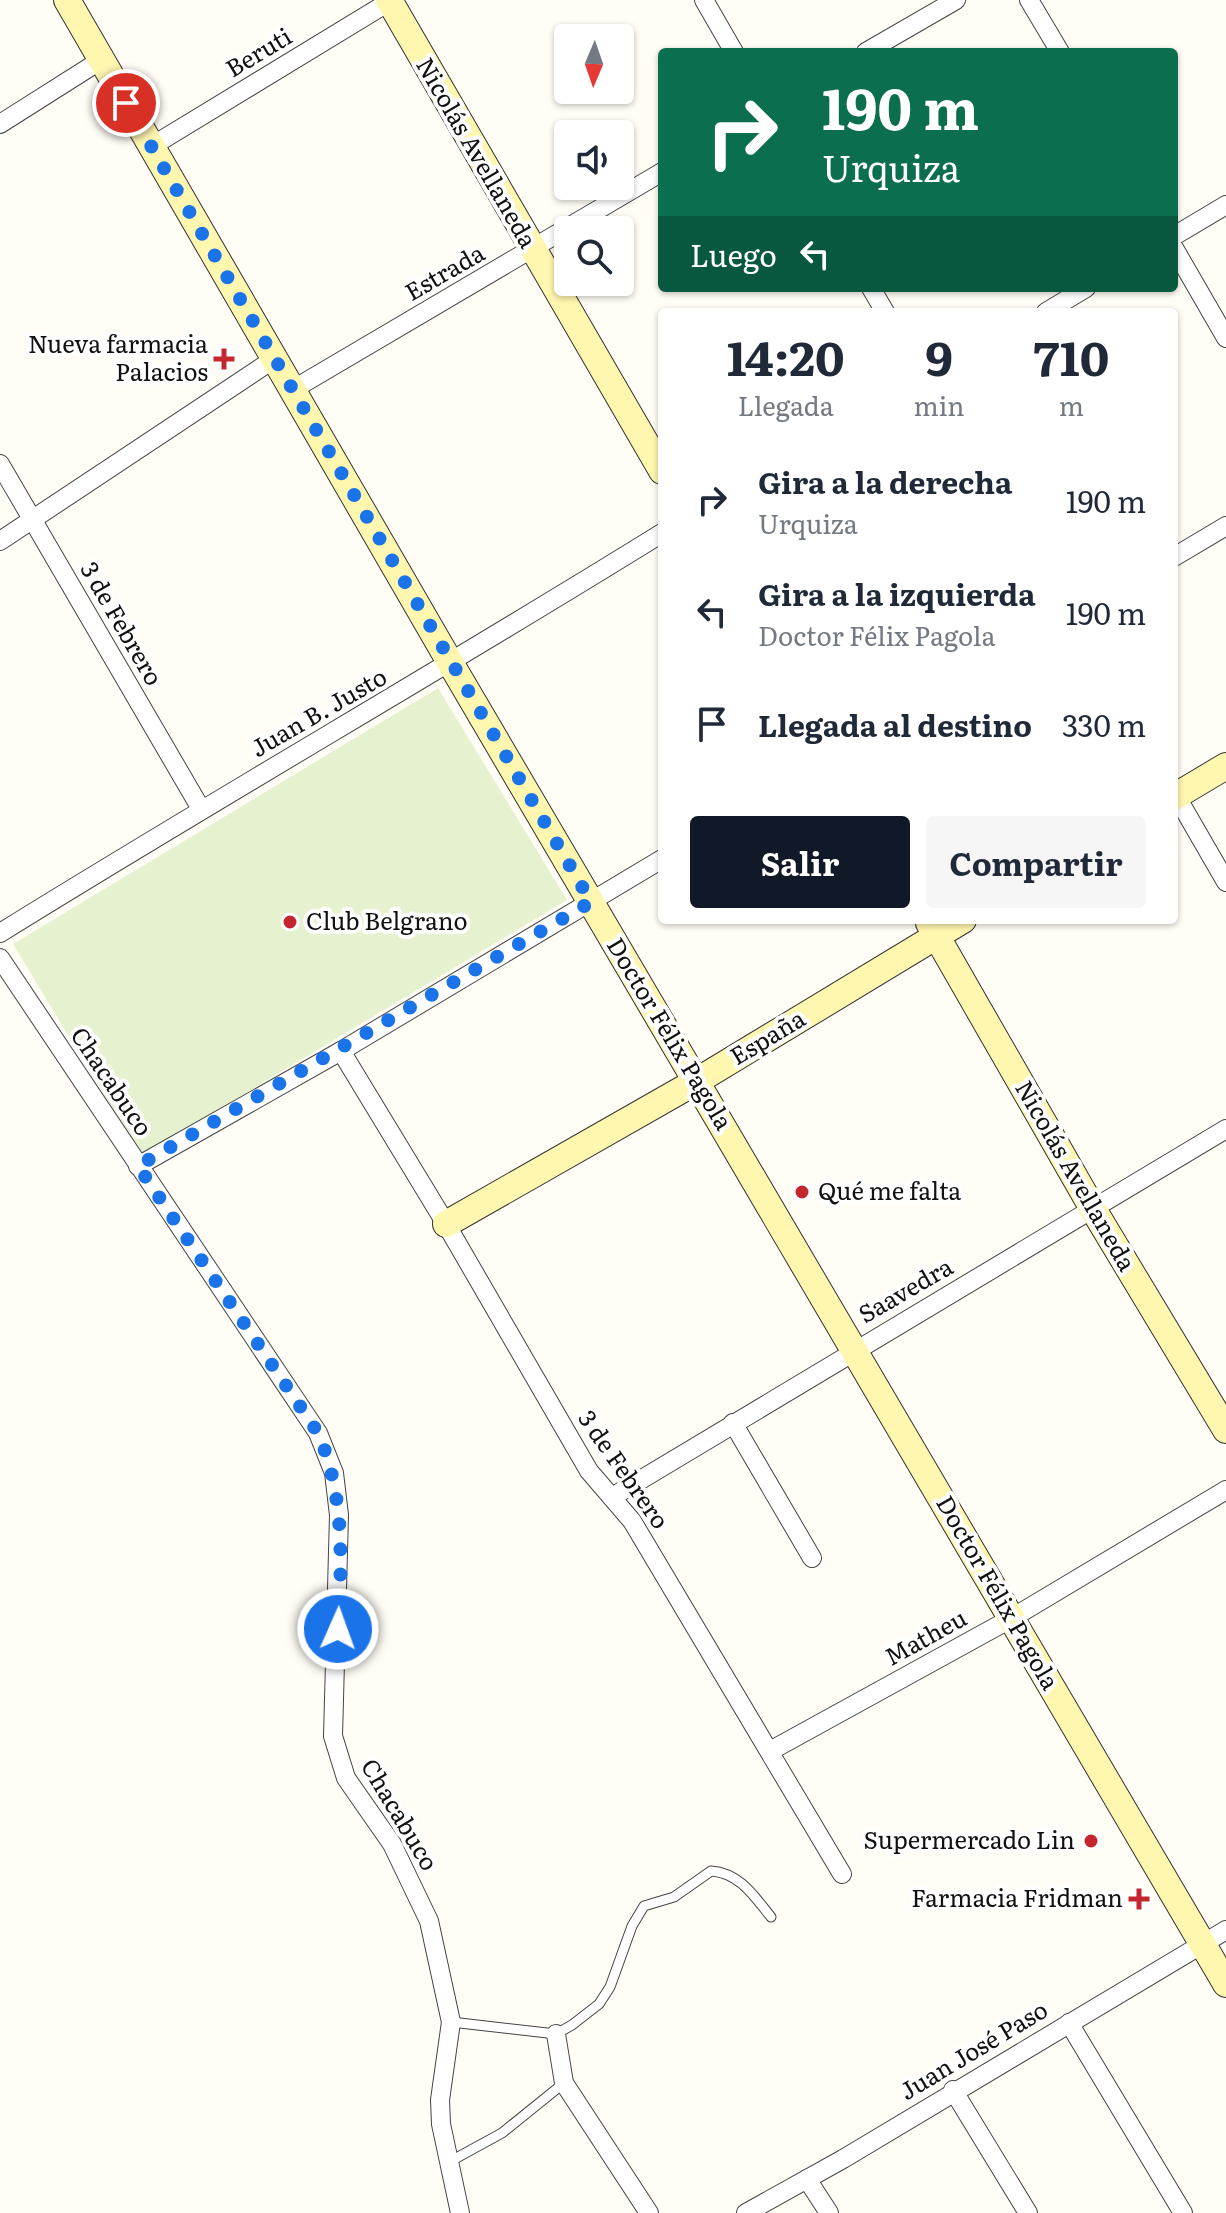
<!DOCTYPE html>
<html lang="es">
<head>
<meta charset="utf-8">
<style>
  :root { --surface:#fff; --page:#f6f6f7; --text:#1f2937; --muted:#747a83; --accent:#111827 }
  body { margin:0; font-family:Literata,serif; background:var(--page); color:var(--text); height:100vh; display:flex; flex-direction:column; font-size:30px; white-space:nowrap }
  * { box-sizing:border-box; margin:0 }
  p { font-size:26px; color:var(--muted) }
  .icon { flex:none; width:44px; height:44px; fill:none; stroke:currentColor; stroke-width:2; stroke-linecap:round; stroke-linejoin:round }
  .map { position:relative; flex:1; overflow:hidden }
  .sheet { position:absolute; left:658px; top:308px; width:520px; height:616px; display:flex; flex-direction:column; background:var(--surface); border-radius:8px; box-shadow:0 2px 6px #0004 }
  .sheet>* { flex:none }
  .top-card { position:absolute; left:658px; top:48px; width:520px; height:244px; border-radius:8px; box-shadow:0 2px 6px #0004; background:#0b6e4f; color:#fff; overflow:hidden }
  .needle { width:52px; rotate:182deg }
  .tools { position:absolute; left:554px; top:24px; display:grid; gap:16px }
  .tools a { display:grid; place-items:center; width:80px; height:80px; border-radius:8px; background:var(--surface); box-shadow:0 2px 6px #0004; font-size:40px }
  .pin { position:absolute; display:grid; place-items:center; width:68px; height:68px; color:#fff; margin:-34px; border:4px solid #fff; border-radius:50%; box-shadow:0 2px 8px #0007 }
  .me { position:absolute; width:88px; margin:-44px; rotate:2deg; stroke-linejoin:round; filter:drop-shadow(0 0 6px #0008) }
  .turn { display:flex; align-items:center; gap:28px; height:168px; padding:0 32px; font-size:36px }
  .turn .icon { width:104px; height:104px; stroke-width:2.5 }
  .turn b { display:block; font-size:56px; line-height:68px }
  .then { display:flex; align-items:center; height:76px; padding:0 32px; background:#0003; gap:16px; font-size:30px }
  .eta { display:flex; justify-content:space-evenly; align-items:center; height:136px; text-align:center }
  .eta b { font-size:48px; font-weight:700; line-height:56px }
  .button { display:flex; gap:16px; margin-top:auto; padding:16px 32px }
  .button a { flex:1; height:92px; border-radius:8px; background:var(--accent); color:#fff; font-size:32px; font-weight:700; line-height:92px; text-align:center }
  .button a+a { background:var(--page); color:var(--text) }
  ul { padding:0; list-style:none }
  li { display:flex; align-items:center; gap:24px; height:112px; padding:0 32px }
  li div { flex:1 }
  li b { display:block; font-size:30px }
  li em { font-style:normal }
  .map>svg:first-child { display:block }
</style>
</head>
<body>
<div class="map">
<svg width="1226" height="2213" viewBox="0 0 1226 2213">
  <rect width="100%" height="100%" fill="#fffdf5"/>
  <path fill="#e6f2cf" d="M438,688L567,900L141,1156L13,944Z"/>
  <g fill="none" stroke-linecap="round" stroke-linejoin="round">
    <g stroke="#444" stroke-width="11">
      <g id="lane">
        <path d="M451,2022L556,2034L572,2025L599,2004L610,1987L632,1926L644,1906L674,1897L711,1871C740,1873 754,1896 771,1917"/>
        <path d="M449,2162L502,2133L564,2083"/>
      </g>
    </g>
    <g stroke="#444" stroke-width="20">
      <g id="street">
        <path d="M704,0L734,52"/>
        <path d="M1029,0L1060,52"/>
        <path d="M866,52L956,0"/>
        <path d="M0,124L101,60"/>
        <path d="M152,146L392,0"/>
        <path d="M1174,236L1226,205"/>
        <path d="M1174,248L1226,338"/>
        <path d="M871,288L885,312"/>
        <path d="M1046,312L1086,288"/>
        <path d="M292,390L662,172"/>
        <path d="M0,464L201,809"/>
        <path d="M0,541L274,359"/>
        <path d="M1174,557L1226,526"/>
        <path d="M1174,792L1226,882"/>
        <path d="M0,933C219,797 443,669 662,533"/>
        <path d="M0,958L318,1433L334,1473L339,1515L333,1736L346,1778L392,1844L429,1921L451,2022L440,2100L441,2124L460,2213"/>
        <path d="M341,1051L446,1224L589,1471L632,1521L842,1874"/>
        <path d="M138,1166L341,1051L662,859"/>
        <path d="M733,1423L812,1558"/>
        <path d="M612,1497L1226,1129"/>
        <path d="M770,1751L1012,1618L1226,1490"/>
        <path d="M1069,2023L1183,2213"/>
        <path d="M556,2034L564,2083L649,2213"/>
        <path d="M953,2090L1028,2213"/>
        <path d="M807,2179L829,2213"/>
        <path d="M746,2213L843,2159L1226,1930"/>
      </g>
    </g>
    <g stroke="#333" stroke-width="28">
      <g id="secondary">
        <path d="M67,0L451,664L1226,1984"/>
        <path d="M389,0L662,471"/>
        <path d="M1174,797L1226,766"/>
        <path d="M929,923L1093,1209L1226,1430"/>
        <path d="M446,1224L697,1081L963,920"/>
      </g>
    </g>
    <use href="#lane" stroke="#fff" stroke-width="9"/>
    <use href="#street" stroke="#fff" stroke-width="18"/>
    <use href="#secondary" stroke="#fff6b0" stroke-width="26"/>
  </g>
  <g fill="none" stroke-linecap="round" stroke-linejoin="round">
    <path stroke="#1a73e8" stroke-width="14" stroke-dasharray="0 25.2" d="M126,103L591,902L138,1166L318,1433C345,1495 342,1563 338,1629"/>
  </g>
  <g fill="#c4262e" stroke="#fff" stroke-width="3">
    <path d="M220 347h8v8h8v8h-8v8h-8v-8h-8v-8h8z"/>
    <circle cx="290" cy="922" r="8"/>
    <circle cx="802" cy="1192" r="8"/>
    <circle cx="1091" cy="1841" r="8"/>
    <path d="M1135 1887h8v8h8v8h-8v8h-8v-8h-8v-8h8z"/>
  </g>
  <g text-anchor="middle" stroke-width="8" stroke-linejoin="round" paint-order="stroke">
    <g font-size="24" fill="#111" stroke="#fff">
      <text transform="translate(259 53) rotate(-31)" y="8">Beruti</text>
      <text transform="translate(476 153) rotate(60)" y="8">Nicolás Avellaneda</text>
      <text transform="translate(445 273) rotate(-30)" y="8">Estrada</text>
      <text transform="translate(121 624) rotate(60)" y="8">3 de Febrero</text>
      <text transform="translate(319 713) rotate(-30)" y="8">Juan B. Justo</text>
      <text transform="translate(669 1034) rotate(59)" y="8">Doctor Félix Pagola</text>
      <text transform="translate(768 1038) rotate(-31)" y="8">España</text>
      <text transform="translate(111 1082) rotate(56)" y="8">Chacabuco</text>
      <text transform="translate(1075 1176) rotate(60)" y="8">Nicolás Avellaneda</text>
      <text transform="translate(906 1291) rotate(-30)" y="8">Saavedra</text>
      <text transform="translate(623 1470) rotate(55)" y="8">3 de Febrero</text>
      <text transform="translate(997 1593) rotate(60)" y="8">Doctor Félix Pagola</text>
      <text transform="translate(926 1638) rotate(-29)" y="8">Matheu</text>
      <text transform="translate(399 1815) rotate(59)" y="8">Chacabuco</text>
      <text transform="translate(974 2051) rotate(-31)" y="8">Juan José Paso</text>
    </g>
    <g font-size="24" fill="#111" stroke="#fff" text-anchor="end">
      <text x="208" y="353">Nueva farmacia<tspan x="208" dy="28">Palacios</tspan></text>
      <text x="306" y="930" text-anchor="start">Club Belgrano</text>
      <text x="818" y="1200" text-anchor="start">Qué me falta</text>
      <text x="1075" y="1849">Supermercado Lin</text>
      <text x="1123" y="1907">Farmacia Fridman</text>
    </g>
  </g>
</svg>
<div class="tools">
<a><svg class="needle" viewBox="-14 -14 28 28"><path d="M0-13l5 13h-10z" fill="#e53935"/><path d="M0 13l5-13h-10z" fill="#747a83"/></svg></a>
<a><svg class="icon" aria-label="sound" viewBox="0 0 24 24"><path d="M4 9h4l5-4v14l-5-4H4zM17 9q2 3 0 6"/></svg></a>
<a><svg class="icon" aria-label="search" viewBox="0 0 24 24"><circle cx="10" cy="10" r="6"/><path d="M15 15l6 6"/></svg></a>
</div>
<div class="pin" style="left:126px;top:103px;background:#d93025"><svg class="icon" aria-label="arrive" viewBox="0 0 24 24"><path d="M6 21V4h12l-3 4 3 4H6"/></svg></div>
<svg class="me" style="left:338px;top:1629px" viewBox="-20 -20 40 40"><circle r="17" fill="#1a73e8" stroke="#fff" stroke-width="3"/><path d="M0-11L8 9 0 5-8 9z" fill="#fff"/></svg>
<div class="top-card">
<div class="turn"><svg class="icon" aria-label="right" viewBox="0 0 24 24"><path d="M7 20v-9h11M14 6l5 5-5 5"/></svg><div><b>190 m</b>Urquiza</div></div>
<div class="then">Luego<svg class="icon" aria-label="left" viewBox="0 0 24 24"><path d="M17 20v-9H6M10 6l-5 5 5 5"/></svg></div>
</div>
<section class="sheet">
<div class="eta">
<div><b>14:20</b><p>Llegada</p></div>
<div><b>9</b><p>min</p></div>
<div><b>710</b><p>m</p></div>
</div>
<ul>
<li><svg class="icon" aria-label="right" viewBox="0 0 24 24"><path d="M7 20v-9h11M14 6l5 5-5 5"/></svg><div><b>Gira a la derecha</b><p>Urquiza</p></div><em>190 m</em></li>
<li><svg class="icon" aria-label="left" viewBox="0 0 24 24"><path d="M17 20v-9H6M10 6l-5 5 5 5"/></svg><div><b>Gira a la izquierda</b><p>Doctor Félix Pagola</p></div><em>190 m</em></li>
<li><svg class="icon" aria-label="arrive" viewBox="0 0 24 24"><path d="M6 21V4h12l-3 4 3 4H6"/></svg><div><b>Llegada al destino</b></div><em>330 m</em></li>
</ul>
<div class="button"><a>Salir</a><a>Compartir</a></div>
</section>
</div>
</body>
</html>
